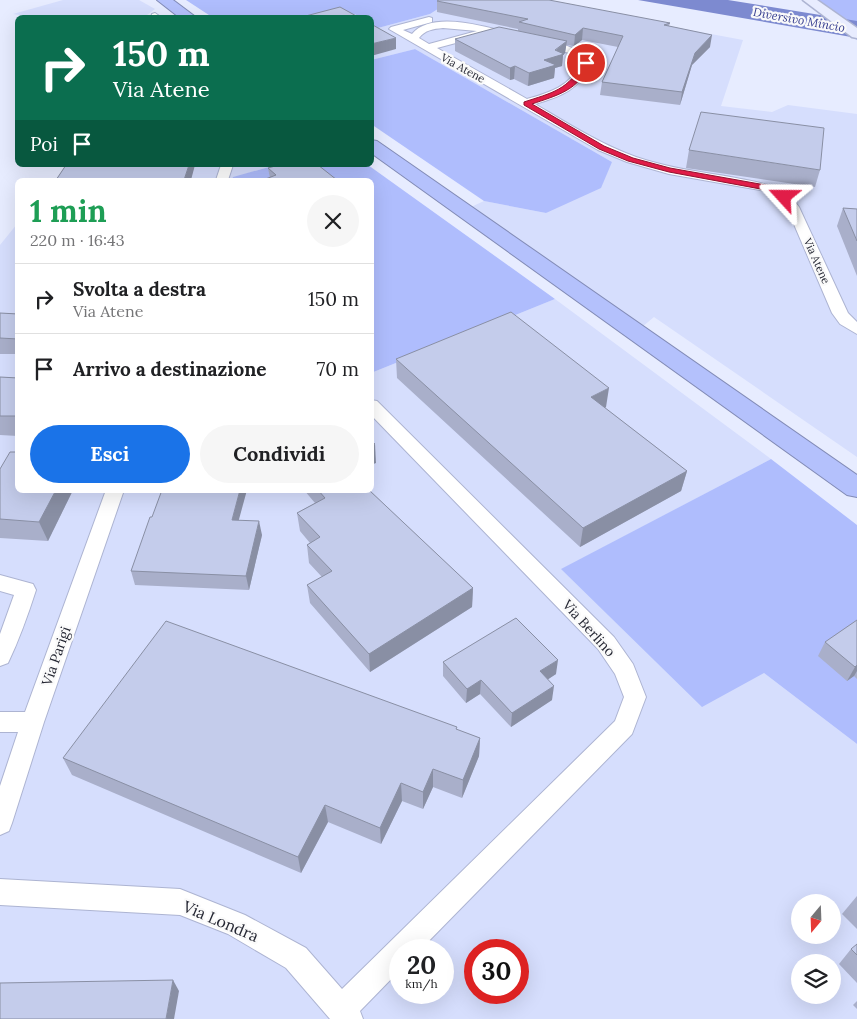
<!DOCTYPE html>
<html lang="it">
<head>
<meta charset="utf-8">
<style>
  :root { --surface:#fff; --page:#f6f6f6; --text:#202124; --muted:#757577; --line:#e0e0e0; --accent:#1a73e8 }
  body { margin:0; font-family:Lora,serif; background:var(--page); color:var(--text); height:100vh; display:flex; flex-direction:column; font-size:19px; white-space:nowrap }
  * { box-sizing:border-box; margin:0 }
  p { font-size:16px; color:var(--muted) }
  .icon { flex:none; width:28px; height:28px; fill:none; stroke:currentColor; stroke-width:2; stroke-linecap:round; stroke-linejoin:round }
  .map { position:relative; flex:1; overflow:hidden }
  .panel { position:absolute; left:15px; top:178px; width:359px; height:315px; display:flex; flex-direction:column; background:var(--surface); border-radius:8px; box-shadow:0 5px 20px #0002 }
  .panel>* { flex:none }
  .top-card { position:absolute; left:15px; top:15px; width:359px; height:152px; border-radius:8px; box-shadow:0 5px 20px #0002; background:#0b6e4f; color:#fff; overflow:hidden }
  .needle { width:32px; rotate:199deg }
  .controls { position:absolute; left:791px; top:894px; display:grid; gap:10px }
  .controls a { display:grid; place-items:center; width:50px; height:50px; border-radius:50%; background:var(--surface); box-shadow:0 5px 20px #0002; font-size:25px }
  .speed { position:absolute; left:389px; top:939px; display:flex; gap:10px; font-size:25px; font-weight:700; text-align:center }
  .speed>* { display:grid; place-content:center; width:65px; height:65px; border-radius:50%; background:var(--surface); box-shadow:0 5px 20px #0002; line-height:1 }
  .speed small { font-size:12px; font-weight:400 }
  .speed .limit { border:8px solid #d22; background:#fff; color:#111 }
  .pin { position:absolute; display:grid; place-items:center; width:42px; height:42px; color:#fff; margin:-21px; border:2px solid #fff; border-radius:50%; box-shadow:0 1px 5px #0007 }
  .me { position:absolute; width:55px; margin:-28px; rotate:294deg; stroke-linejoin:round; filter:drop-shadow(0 0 4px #0008) }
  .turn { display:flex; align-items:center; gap:18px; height:105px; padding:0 15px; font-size:22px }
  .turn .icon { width:65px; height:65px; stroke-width:2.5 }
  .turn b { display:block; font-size:35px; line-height:42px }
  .then { display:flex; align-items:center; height:48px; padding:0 15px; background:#0003; gap:10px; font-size:19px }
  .round { display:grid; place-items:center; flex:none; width:52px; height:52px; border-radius:26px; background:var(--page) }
  .overview { display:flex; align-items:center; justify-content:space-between; height:85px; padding:0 15px }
  h1 { font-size:30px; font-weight:800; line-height:38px; color:#1e9e55 }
  .primary-button { display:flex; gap:10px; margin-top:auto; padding:10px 15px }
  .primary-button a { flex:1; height:58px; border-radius:30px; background:var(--accent); color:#fff; font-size:20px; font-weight:800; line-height:58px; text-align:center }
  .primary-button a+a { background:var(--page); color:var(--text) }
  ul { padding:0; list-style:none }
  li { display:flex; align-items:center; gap:15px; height:70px; padding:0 15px; border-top:1px solid var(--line) }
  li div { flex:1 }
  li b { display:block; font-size:19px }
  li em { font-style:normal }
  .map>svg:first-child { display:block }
</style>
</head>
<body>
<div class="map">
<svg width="857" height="1019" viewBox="0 0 857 1019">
  <rect width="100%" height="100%" fill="#e7ecff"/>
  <g fill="#d6defd" fill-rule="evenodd">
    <path d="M63,0H139L155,9L143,18H38L13,14Z"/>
    <path d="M452,0H529L743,40L721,106L772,112L788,105L857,114V457L654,317L642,327L471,207L484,201L546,213L612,162L415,49L371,60V24L378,28L430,14Z"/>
    <path d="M68,165H276L234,177L232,180H55Z"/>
    <path d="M17,224L18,490H371V373L555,299L771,459L562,569L764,673L857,744V1019H0V245ZM800,902H832V935H800ZM400,950H442V992H400ZM475,950H518V992H475ZM800,962H832V995H800Z"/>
  </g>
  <g fill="#afbdfd">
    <path d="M186,0H452L430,14L378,28L371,24V18L361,17L354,14L337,18L212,17Z"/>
    <path d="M804,0H857V40Z"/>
    <path d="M415,49L612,162L601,188L546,213L484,201L371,124V60Z"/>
    <path d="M276,165H368L555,299L371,373V180H232L233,177Z"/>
    <path d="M771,459L857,525V744L764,673L702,707L561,569Z"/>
  </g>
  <path fill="#7d8ad0" d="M638,0H728L857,21V38Z"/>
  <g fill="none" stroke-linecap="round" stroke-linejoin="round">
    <g stroke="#adb4d2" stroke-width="2">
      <g id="street">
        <path d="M155,13L162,18H151L152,14Z"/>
        <path d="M429,17L432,18V22L403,30L412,34C432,10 487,27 513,34L515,36L510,39L483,33L482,36L437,48L527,99C549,93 571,86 581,63L569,53L539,45V41L542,40C561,44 579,46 591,63C581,89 560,97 535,104C567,123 600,144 636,157C668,168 702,172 736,178C761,183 784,185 799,207L848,313L857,322V334L840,324L832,313L787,208L779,200L765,191L669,174L627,162L598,150L389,29L391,27ZM443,28L477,31L429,44L419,38C425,30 433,29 443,28Z"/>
        <path d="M221,165H233L228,180H216Z"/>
        <path d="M371,400L377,401L614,637L633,664L646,697L632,734L420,950H400V970L360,1011L363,1019H330L286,968L228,934L180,915L0,905V879L180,889L245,915L306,948L342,989L615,721L624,697L615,674L598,649L371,415Z"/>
        <path d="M106,490H124L44,722L12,823L9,831L0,835V786L18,732H0V712H25Z"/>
        <path d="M0,575L33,584L36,590C28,615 19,640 8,663L0,666V634L14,595L0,591Z"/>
      </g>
    </g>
    <g stroke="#adb4d2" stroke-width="3">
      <path id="secondary" d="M803,0H817L857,28V38L852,37Z"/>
    </g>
    <g stroke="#828bb6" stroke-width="2">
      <g id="highway">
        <path d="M157,0H173L197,18H180Z"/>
        <path d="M371,140L377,141L857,475V497L847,495L371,153Z"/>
      </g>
    </g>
    <use href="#street" fill="#fff" fill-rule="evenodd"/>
    <use href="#secondary" fill="#e8ecfe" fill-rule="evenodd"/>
    <use href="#highway" fill="#b4c1fc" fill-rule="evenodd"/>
  </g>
  <g fill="#a9afca">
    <path d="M437,1L670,23L669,26L710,47L692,65L680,105L600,95L602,82L618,47L582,40L574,46L566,45L565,53L563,55L562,66L555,68L554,78L528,86L514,79L510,80L455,51V39L518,31V29L437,12Z"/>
    <path d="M689,150L820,170L815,187L686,168Z"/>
    <path d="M268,168L337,180L270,178Z"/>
    <path d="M843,208L857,209V276L837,226Z"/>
    <path d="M0,313L18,314V354H0Z"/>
    <path d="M396,359L606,407L605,408L687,471L681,491L580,547L397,378Z"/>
    <path d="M0,377L18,378V436L0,435Z"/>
    <path d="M0,469L73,490L48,541L0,538Z"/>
    <path d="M304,490H369L473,588L472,607L370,672L310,603L307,585L322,577L309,563L307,545L310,543L300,531L297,513L315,503Z"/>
    <path d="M152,517L239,520L262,535L249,590L135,585L131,571Z"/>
    <path d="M857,620V679L854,676L847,681L818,656L825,642Z"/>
    <path d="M443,662L556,674L548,679L552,700L511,727L480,694L466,703L443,676Z"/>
    <path d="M457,730L480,738L479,756L462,798L433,787L423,809L402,801L381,844L328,822L301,873L72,775L63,758Z"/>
    <path d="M857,896V929L842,914Z"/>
    <path d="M857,944V983L839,964L851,949Z"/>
    <path d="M857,1001V1009L853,1005Z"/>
  </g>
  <g fill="#898fa4">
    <path d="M583,28L582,40L574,46L575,35Z"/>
    <path d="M712,35L710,47L692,65L680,105L682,92L695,53Z"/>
    <path d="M396,38V49L371,56V44Z"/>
    <path d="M567,41L565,53L563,55L562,66L555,68L554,78L528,86L529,73L544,60Z"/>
    <path d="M515,66L514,79L510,80V68Z"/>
    <path d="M189,165H195L191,180H184Z"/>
    <path d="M609,388L606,407L588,416L591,397Z"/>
    <path d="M375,444L376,463L371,465V446Z"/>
    <path d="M687,471L681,491L580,547L583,528Z"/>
    <path d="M56,490H73L48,541L39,522Z"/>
    <path d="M240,490H247L235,534L232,520Z"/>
    <path d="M259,521L262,535L249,590L246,576Z"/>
    <path d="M473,588L472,607L370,672L369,654Z"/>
    <path d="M558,660L556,674L538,686L540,671Z"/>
    <path d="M857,665V671L854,676L847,681L855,667Z"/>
    <path d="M481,680L480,694L466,703L467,689Z"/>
    <path d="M554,686L552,700L511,727L512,713Z"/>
    <path d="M480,738L479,756L462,798L463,780Z"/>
    <path d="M433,769V787L423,809V792Z"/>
    <path d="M401,783L402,801L381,844L380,828Z"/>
    <path d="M325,805L328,822L301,873L298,857Z"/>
    <path d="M173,980L179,991L174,1019H166Z"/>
  </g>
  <g fill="#c4cceb" stroke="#898fa4">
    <path d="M439,0H549L670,23L664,25L712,35L695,53L682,92L602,82L623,36L583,28L575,35L519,22L528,19L437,1Z"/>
    <path d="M340,7L360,18H298Z"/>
    <path d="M371,24L396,38L371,44Z"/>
    <path d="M499,27L567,41L555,50L564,54L544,60L556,65L529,73L515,66L510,68L455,39Z"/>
    <path d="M701,112L824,128L820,170L689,150Z"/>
    <path d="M66,165H189L184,180H56Z"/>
    <path d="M279,165H318L337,180H263L276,175L268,168Z"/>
    <path d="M843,208L857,209V241Z"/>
    <path d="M511,312L609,388L591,397L687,471L583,528L396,359Z"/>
    <path d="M0,313L18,314V339L0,338Z"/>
    <path d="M0,377L18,378V416H0Z"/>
    <path d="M371,441L375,444L371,446Z"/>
    <path d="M10,452H18V490H56L39,522L0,519V469Z"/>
    <path d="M162,490H240L232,520L259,521L246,576L131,571L150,517H152Z"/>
    <path d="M318,490H369L473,588L369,654L307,585L332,571L307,545L320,537L297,513L325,498Z"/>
    <path d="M516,618L558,660L540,671L554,686L512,713L481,680L467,689L443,662Z"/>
    <path d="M857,620V665L855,667L825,642Z"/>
    <path d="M166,621L457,727L456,729L480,738L463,780L433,769L423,792L401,783L380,828L325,805L298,857L63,758Z"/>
    <path d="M857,944V955L851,949Z"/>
    <path d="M173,980L166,1019H0V983Z"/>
  </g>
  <path fill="#e11d48" stroke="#92132f" d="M583,61L589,63C581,90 555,96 532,104L604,146L633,158L670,168L771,186L788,197L784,199L766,190L669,172L628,161L599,149L524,105V102C551,93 570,90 583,61Z"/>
  <g text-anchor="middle" stroke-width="4.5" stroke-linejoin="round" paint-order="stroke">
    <g font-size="11" fill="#252733" stroke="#fafafa">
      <text transform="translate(463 68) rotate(29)" y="4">Via Atene</text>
      <text transform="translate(817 261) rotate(66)" y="4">Via Atene</text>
    </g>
    <g font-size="12" font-style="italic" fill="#353d8f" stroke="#fafafa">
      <text transform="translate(799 20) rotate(10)" y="4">Diversivo Mincio</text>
    </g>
    <g font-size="14" fill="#252733" stroke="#fafafa">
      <text transform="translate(589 628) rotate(48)" y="5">Via Berlino</text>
      <text transform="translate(56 656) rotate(-71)" y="5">Via Parigi</text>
    </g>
    <g font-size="16" fill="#252733" stroke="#fafafa">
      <text transform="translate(221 921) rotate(23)" y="6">Via Londra</text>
    </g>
  </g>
</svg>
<div class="controls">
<a><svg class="needle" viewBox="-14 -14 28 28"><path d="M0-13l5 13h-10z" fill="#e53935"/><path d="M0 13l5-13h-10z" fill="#757577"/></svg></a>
<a><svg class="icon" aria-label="layers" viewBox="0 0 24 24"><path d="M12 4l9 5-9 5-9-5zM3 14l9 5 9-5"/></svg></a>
</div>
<div class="speed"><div>20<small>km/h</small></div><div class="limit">30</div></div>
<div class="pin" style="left:586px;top:63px;background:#d93025"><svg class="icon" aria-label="arrive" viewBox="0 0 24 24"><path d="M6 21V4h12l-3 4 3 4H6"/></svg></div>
<svg class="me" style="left:784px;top:197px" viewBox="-20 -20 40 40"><path d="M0-17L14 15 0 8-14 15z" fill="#e11d48" stroke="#fff" stroke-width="4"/></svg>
<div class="top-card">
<div class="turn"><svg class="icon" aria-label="right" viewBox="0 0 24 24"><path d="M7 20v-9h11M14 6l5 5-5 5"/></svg><div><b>150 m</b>Via Atene</div></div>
<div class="then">Poi<svg class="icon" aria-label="arrive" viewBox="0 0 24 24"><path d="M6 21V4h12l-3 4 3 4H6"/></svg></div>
</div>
<section class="panel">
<div class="overview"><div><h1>1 min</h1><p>220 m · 16:43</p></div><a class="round"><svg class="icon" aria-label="close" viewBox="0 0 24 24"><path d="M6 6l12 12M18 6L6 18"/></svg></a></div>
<ul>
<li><svg class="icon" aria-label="right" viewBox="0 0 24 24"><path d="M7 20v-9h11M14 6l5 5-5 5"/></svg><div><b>Svolta a destra</b><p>Via Atene</p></div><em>150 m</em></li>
<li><svg class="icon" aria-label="arrive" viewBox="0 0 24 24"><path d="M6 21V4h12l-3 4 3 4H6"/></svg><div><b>Arrivo a destinazione</b></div><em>70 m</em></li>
</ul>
<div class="primary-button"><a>Esci</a><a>Condividi</a></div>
</section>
</div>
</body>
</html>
